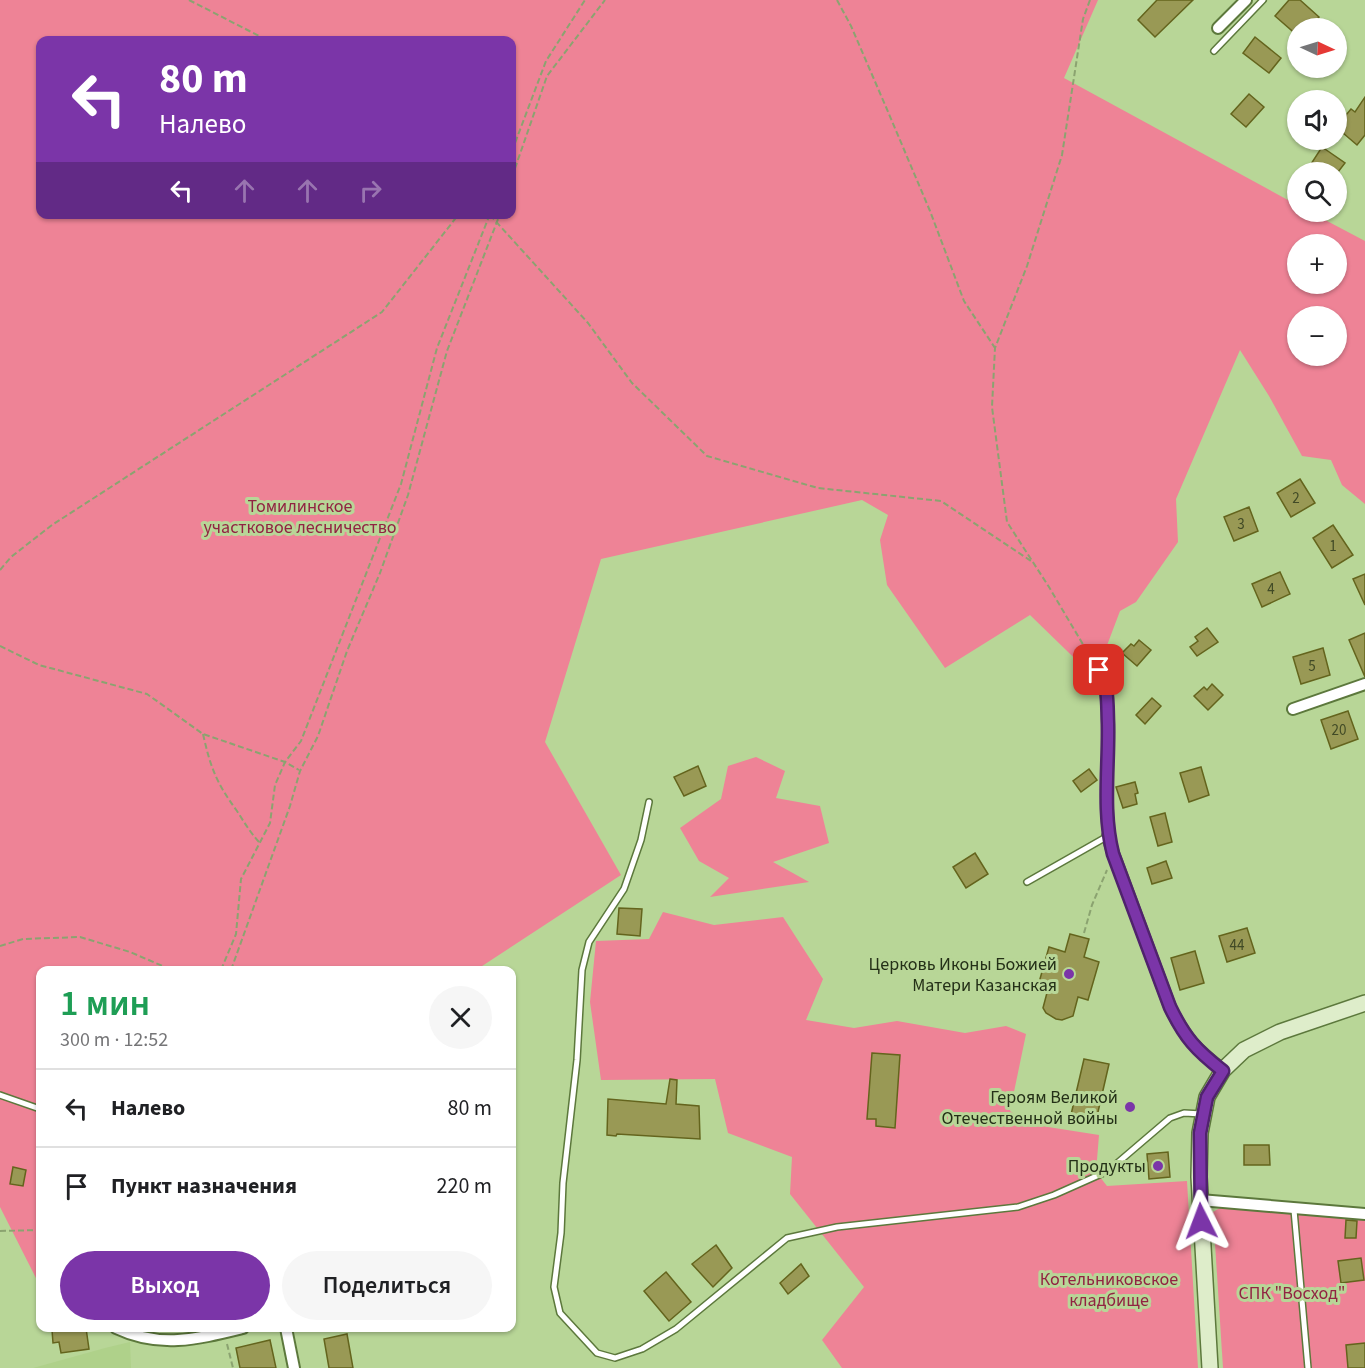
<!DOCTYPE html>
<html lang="ru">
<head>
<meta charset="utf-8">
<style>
  :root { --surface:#fff; --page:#f6f6f6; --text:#202124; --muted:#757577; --line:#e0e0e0; --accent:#7b35a8 }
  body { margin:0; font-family:"Source Sans 3",sans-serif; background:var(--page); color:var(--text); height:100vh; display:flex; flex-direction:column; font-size:22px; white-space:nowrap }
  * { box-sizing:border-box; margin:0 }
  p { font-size:20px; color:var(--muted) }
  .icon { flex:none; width:33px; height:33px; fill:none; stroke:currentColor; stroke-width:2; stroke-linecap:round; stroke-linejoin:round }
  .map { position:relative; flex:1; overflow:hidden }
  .drawer { position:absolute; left:36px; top:966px; width:480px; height:366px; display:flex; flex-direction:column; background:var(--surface); border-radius:12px; box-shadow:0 2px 4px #0004 }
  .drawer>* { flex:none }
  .banner { position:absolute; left:36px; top:36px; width:480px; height:183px; border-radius:12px; box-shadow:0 2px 4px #0004; background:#7b35a8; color:#fff; overflow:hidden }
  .needle { width:39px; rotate:94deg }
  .fabs { position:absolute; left:1287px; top:18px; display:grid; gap:12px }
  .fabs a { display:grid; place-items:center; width:60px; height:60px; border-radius:50%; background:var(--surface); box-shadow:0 2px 4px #0004; font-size:30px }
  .pin { position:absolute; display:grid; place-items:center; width:51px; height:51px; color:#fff; margin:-26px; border-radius:12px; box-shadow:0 3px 9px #0006 }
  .me { position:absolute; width:66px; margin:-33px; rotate:357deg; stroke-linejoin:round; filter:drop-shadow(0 0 4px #0008) }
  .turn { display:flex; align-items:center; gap:21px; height:126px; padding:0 24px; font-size:27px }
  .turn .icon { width:78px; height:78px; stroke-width:2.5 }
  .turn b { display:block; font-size:42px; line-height:51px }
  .lanes { display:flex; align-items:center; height:57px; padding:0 24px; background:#0003; justify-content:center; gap:30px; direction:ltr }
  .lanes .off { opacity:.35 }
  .round { display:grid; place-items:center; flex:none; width:63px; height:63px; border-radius:32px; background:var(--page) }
  .overview { display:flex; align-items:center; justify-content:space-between; height:102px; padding:0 24px }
  h1 { font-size:36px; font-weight:600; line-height:45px; color:#1e9e55 }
  .cta { display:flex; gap:12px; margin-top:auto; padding:12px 24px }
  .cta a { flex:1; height:69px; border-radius:36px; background:var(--accent); color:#fff; font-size:24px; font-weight:600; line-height:69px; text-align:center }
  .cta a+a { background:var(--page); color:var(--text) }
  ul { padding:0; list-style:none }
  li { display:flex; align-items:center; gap:18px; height:78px; padding:0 24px; border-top:2px solid var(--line) }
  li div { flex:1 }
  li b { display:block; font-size:22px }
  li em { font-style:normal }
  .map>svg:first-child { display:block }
</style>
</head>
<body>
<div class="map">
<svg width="1365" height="1368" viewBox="0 0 1365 1368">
  <rect width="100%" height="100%" fill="#b8d697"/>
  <path fill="#afd18a" d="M130,1342L131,1368H33L105,1348Z"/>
  <g fill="#ee8396" fill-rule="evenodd">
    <path d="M0,0H1098L1064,78L1297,205L1298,212H1310L1365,241V504L1342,485L1331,460L1302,456L1269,396L1240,350L1176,499L1178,542L1136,602L1120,611L1106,648L1100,683L1030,615L945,668L887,585L880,540L888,515L862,500L601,559L545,742L621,875L476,970H40V1286L0,1207ZM40,40H512V214H40ZM1298,244H1336V284H1298ZM1298,316H1336V356H1298Z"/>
    <path d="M756,757L785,771L776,798L820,806L829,843L773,862L809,882L710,897L729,878L699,861L680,828L721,799L728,766Z"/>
    <path d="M663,912L714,925L783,917L823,979L806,1020L854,1028L897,1021L965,1033L1006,1026L1026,1034L1010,1111L1029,1124L1099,1135L1096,1172L1107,1186L1187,1181L1198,1368H842L822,1340L864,1287L790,1194L792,1157L728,1133L715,1079L601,1080L590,1002L596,941L649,939Z"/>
    <path d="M1223,1206L1365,1219V1368H1223L1213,1212Z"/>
  </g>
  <g fill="#995" stroke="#64641d" stroke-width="1.5">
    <path d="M1157,0H1193L1155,37L1138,20Z"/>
    <path d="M1289,0H1300L1319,17L1309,28H1298V36L1275,16Z"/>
    <path d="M1255,37L1281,58L1269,73L1243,53Z"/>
    <path d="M1249,94L1264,107L1246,127L1231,114Z"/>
    <path d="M1365,97V135L1357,145L1336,127L1351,109L1355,112Z"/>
    <path d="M1322,147L1345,163L1338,172H1317L1309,167Z"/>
    <path d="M1300,479L1315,503L1291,517L1277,493Z"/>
    <path d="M1249,507L1258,531L1234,541L1224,517Z"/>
    <path d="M1333,525L1353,555L1332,568L1313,538Z"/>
    <path d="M1280,572L1290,594L1262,607L1252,584Z"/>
    <path d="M1365,574V605L1353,579Z"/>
    <path d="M1207,628L1218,642L1197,656L1190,647L1198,641L1195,637Z"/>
    <path d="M1365,633V677L1349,640Z"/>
    <path d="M1139,640L1151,650L1137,666L1122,653L1131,644L1134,646Z"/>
    <path d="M1323,648L1330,675L1301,684L1293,657Z"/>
    <path d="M1212,684L1223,695L1208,710L1194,696L1204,687L1207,690Z"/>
    <path d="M1152,698L1161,706L1145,724L1136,715Z"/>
    <path d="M1348,711L1358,739L1331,749L1321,720Z"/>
    <path d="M698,766L706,786L684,796L674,777Z"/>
    <path d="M1201,767L1209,795L1189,802L1180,773Z"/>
    <path d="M1089,769L1097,780L1081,792L1073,781Z"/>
    <path d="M1135,782L1138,793L1135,794L1137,804L1123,808L1116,787Z"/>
    <path d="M1165,813L1172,842L1158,846L1150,817Z"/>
    <path d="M975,853L988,874L966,888L953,867Z"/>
    <path d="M1166,861L1172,878L1152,884L1147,868Z"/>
    <path d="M619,908L642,909L640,936L617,934Z"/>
    <path d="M1247,928L1255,953L1227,962L1219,936Z"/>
    <path d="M1070,934L1089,939L1084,957L1099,962L1088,1000L1078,997L1073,1016L1062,1020L1056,1019L1046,1013L1043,1008L1048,989L1038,986L1049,947L1065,952Z"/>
    <path d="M1195,951L1204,983L1180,990L1171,958Z"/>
    <path d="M872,1053L900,1055L895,1128L876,1126V1119H867Z"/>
    <path d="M1084,1059L1109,1064L1095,1125L1070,1119Z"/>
    <path d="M670,1079L677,1080L676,1104L699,1106L700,1139L617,1134L616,1136L607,1135L608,1099L666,1104Z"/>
    <path d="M1244,1145H1269L1270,1165H1244Z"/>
    <path d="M1168,1152L1170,1177L1149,1179L1147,1154Z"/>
    <path d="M13,1167L26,1170L23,1186L10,1184Z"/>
    <path d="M1346,1220L1357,1221L1356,1238H1345Z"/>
    <path d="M716,1245L732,1268L713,1287L692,1264Z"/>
    <path d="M1361,1258L1364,1280L1341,1283L1338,1261Z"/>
    <path d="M801,1264L809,1276L788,1294L780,1283Z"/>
    <path d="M666,1272L691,1302L669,1321L644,1291Z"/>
    <path d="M67,1328H86L89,1349L61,1353L59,1342L53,1343L52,1330Z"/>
    <path d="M347,1334L353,1368H329L324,1339Z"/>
    <path d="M270,1340L276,1368H240L236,1348Z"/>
    <path d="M1365,1343V1368H1348L1346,1345Z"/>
  </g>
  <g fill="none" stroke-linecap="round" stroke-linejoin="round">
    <g stroke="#5c783c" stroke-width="8">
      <g id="lane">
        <path d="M1214,51L1263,0"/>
        <path d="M649,802L641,840L624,889L589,942L582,970L577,1060L563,1183L561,1233L554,1287L560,1313L597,1353L615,1358L642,1349L676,1329L787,1238L837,1227L1018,1207L1054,1195L1108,1171L1170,1118L1184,1113L1202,1114"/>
        <path d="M1027,882L1108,836L1106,801L1108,754L1107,685L1099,670"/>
        <path d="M0,1095L40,1109"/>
        <path d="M1294,1210L1308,1368"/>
      </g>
    </g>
    <g stroke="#5c783c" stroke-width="14">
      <g id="street">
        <path d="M1218,28L1246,0"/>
        <path d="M1293,709L1365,684"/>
        <path d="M1108,836L1113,853L1170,1007C1185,1038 1196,1049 1223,1070"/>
        <path d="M1200,1200L1365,1214"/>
        <path d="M116,1328C160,1349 198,1339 243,1328"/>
        <path d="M286,1328L294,1368"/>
      </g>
    </g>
    <g stroke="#5c783c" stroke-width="18">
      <path id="secondary" d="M1210,1368L1199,1177L1200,1133L1207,1097L1223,1070L1244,1050L1280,1032L1365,1003"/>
    </g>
    <g stroke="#8ba370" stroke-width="2" stroke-dasharray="6 3" stroke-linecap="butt">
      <path d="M189,0L267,40"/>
      <path d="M837,0L851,26L886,107L930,211L964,301L995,348"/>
      <path d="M1090,0L1083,19L1062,155L1027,266L995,348L992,407L1007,522L1049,587L1094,663"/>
      <path d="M512,151L546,61L585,0"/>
      <path d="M512,177L547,76L605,0"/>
      <path d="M490,215L588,323L632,383L707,456L818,488L941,501L1031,561"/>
      <path d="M0,570L11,557L52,525L382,312L459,214"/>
      <path d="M0,646L39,665L147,694L203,734L285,762L299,770"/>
      <path d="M203,734C211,769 216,782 237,811C244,822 250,832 259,842"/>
      <path d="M1084,933L1092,905L1107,870"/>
      <path d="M0,946L23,939L80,937L130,952L172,970"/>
      <path d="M221,970L236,934L241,879L270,823L275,785L285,762L301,741L401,484L437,348L490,214"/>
      <path d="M231,970L290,806L300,771L318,736L347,651L380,573L408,495L447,351L500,214"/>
      <path d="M0,1231L40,1230"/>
      <path d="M227,1344L233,1368"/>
    </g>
    <use href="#lane" stroke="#fff" stroke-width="5"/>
    <use href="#street" stroke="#fff" stroke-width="10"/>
    <use href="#secondary" stroke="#deedca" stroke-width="15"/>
  </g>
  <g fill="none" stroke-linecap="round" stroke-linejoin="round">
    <g stroke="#50226d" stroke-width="15">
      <path id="route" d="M1099,670C1109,689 1107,703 1108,724C1109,767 1102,811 1113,854L1170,1007C1185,1038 1196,1050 1223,1071L1207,1097L1200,1133L1201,1221"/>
    </g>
    <use href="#route" stroke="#7b35a8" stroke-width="10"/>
  </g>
  <g fill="#7b35a8" stroke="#b8d697" stroke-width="2">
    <circle cx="1069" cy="974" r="6"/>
    <circle cx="1130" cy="1107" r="6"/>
    <circle cx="1158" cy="1166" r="6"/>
  </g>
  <g text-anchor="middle" stroke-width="6" stroke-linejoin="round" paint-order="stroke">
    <g font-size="15" fill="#414a26">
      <text x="1296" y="503">2</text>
      <text x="1241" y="529">3</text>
      <text x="1333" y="551">1</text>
      <text x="1271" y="594">4</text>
      <text x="1312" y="671">5</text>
      <text x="1339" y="735">20</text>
      <text x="1237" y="950">44</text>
    </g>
    <g font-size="18" fill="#912342" stroke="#b8d697">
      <text x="300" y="512">Томилинское<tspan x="300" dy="21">участковое лесничество</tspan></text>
      <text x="1109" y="1285">Котельниковское<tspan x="1109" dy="21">кладбище</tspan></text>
      <text x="1292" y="1299">СПК "Восход"</text>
    </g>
    <g font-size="18" fill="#243017" stroke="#b8d697" text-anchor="end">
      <text x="1057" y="970">Церковь Иконы Божией<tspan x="1057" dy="21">Матери Казанская</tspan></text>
      <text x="1118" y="1103">Героям Великой<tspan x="1118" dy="21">Отечественной войны</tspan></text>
      <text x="1146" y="1172">Продукты</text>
    </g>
  </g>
</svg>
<div class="fabs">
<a><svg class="needle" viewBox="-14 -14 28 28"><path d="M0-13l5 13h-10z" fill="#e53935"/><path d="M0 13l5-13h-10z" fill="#757577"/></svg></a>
<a><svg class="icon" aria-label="sound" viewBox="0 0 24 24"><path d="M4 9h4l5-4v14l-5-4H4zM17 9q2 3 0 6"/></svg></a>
<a><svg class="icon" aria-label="search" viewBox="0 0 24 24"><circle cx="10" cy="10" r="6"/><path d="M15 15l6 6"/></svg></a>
<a>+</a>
<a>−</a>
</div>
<div class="pin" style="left:1099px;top:670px;background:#d93025"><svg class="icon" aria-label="arrive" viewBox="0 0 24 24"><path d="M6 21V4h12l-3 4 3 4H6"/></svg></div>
<svg class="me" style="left:1201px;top:1221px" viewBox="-20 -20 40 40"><path d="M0-17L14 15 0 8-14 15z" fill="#7b35a8" stroke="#fff" stroke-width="4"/></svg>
<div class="banner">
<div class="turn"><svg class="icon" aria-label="left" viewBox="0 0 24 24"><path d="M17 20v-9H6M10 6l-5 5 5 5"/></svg><div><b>80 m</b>Налево</div></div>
<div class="lanes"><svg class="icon" aria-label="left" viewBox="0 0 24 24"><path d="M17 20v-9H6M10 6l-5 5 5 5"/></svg><svg class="icon off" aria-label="ahead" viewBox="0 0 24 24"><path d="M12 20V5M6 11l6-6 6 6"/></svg><svg class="icon off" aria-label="ahead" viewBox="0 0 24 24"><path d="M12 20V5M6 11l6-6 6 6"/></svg><svg class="icon off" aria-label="right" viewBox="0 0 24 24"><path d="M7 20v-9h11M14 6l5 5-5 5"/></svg></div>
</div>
<section class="drawer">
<div class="overview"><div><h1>1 мин</h1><p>300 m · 12:52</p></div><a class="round"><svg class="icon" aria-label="close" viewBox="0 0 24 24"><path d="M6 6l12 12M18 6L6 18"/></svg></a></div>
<ul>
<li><svg class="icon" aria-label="left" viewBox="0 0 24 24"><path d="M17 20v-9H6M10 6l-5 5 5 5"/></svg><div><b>Налево</b></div><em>80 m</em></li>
<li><svg class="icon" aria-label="arrive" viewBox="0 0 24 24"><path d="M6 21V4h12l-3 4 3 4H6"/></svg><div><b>Пункт назначения</b></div><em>220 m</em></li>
</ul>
<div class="cta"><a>Выход</a><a>Поделиться</a></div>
</section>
</div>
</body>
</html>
